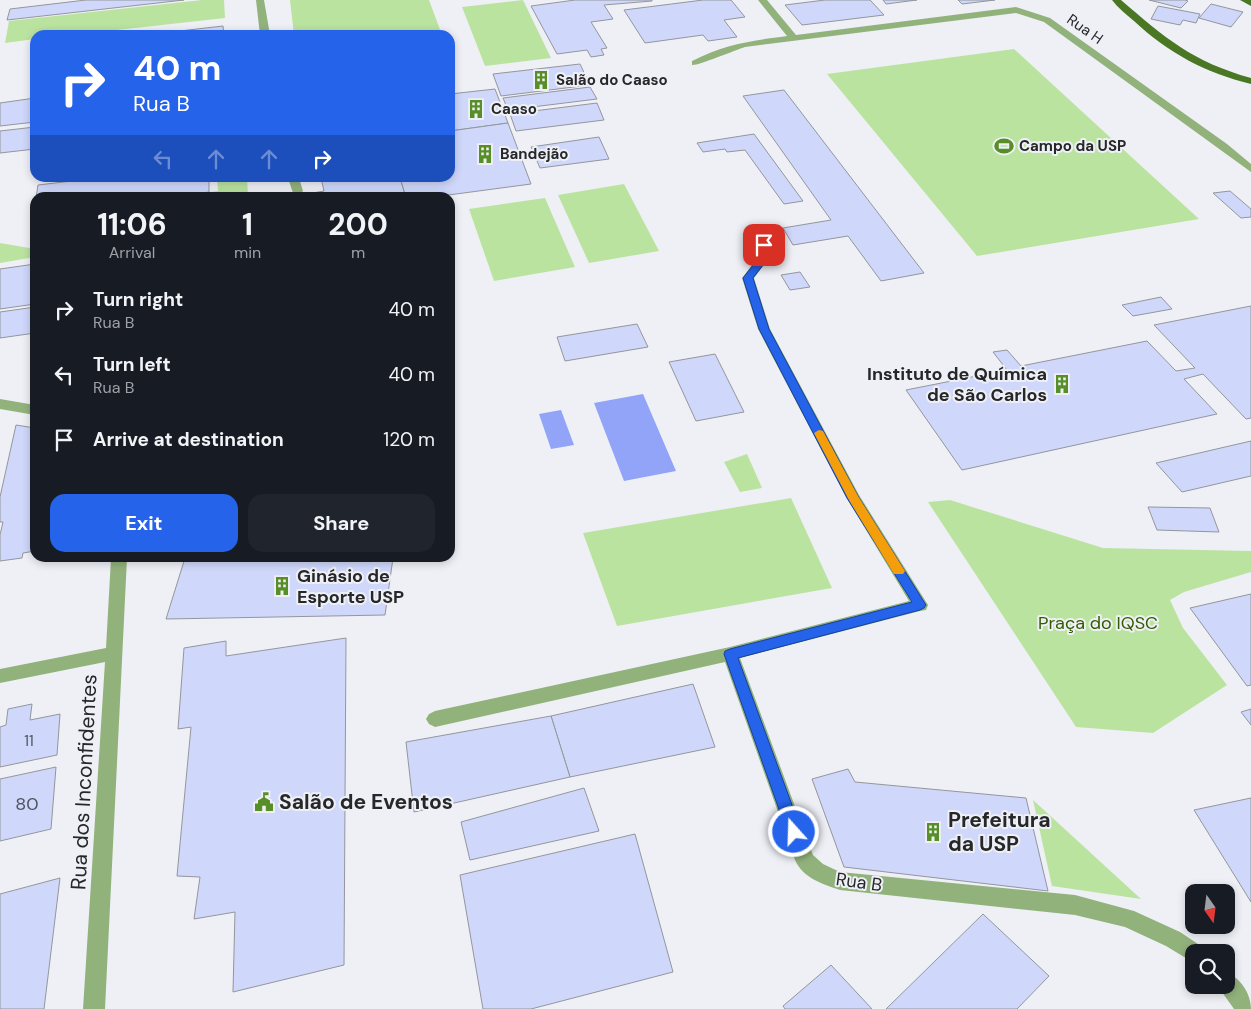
<!DOCTYPE html>
<html lang="en">
<head>
<meta charset="utf-8">
<style>
  :root { --surface:#171b24; --page:#20242c; --text:#f1f3f6; --muted:#9ea1a6; --accent:#2563eb }
  body { margin:0; font-family:"DM Sans",sans-serif; background:var(--page); color:var(--text); height:100vh; display:flex; flex-direction:column; font-size:19px; white-space:nowrap }
  * { box-sizing:border-box; margin:0 }
  p { font-size:16px; color:var(--muted) }
  .icon { flex:none; width:28px; height:28px; fill:none; stroke:currentColor; stroke-width:2; stroke-linecap:round; stroke-linejoin:round }
  .map { position:relative; flex:1; overflow:hidden }
  .details { position:absolute; left:30px; top:192px; width:425px; height:370px; display:flex; flex-direction:column; background:var(--surface); border-radius:15px; box-shadow:0 2px 8px #0003 }
  .details>* { flex:none }
  .banner { position:absolute; left:30px; top:30px; width:425px; height:152px; border-radius:15px; box-shadow:0 2px 8px #0003; background:#2563eb; color:#fff; overflow:hidden }
  .needle { width:32px; rotate:166deg }
  .fabs { position:absolute; left:1185px; top:884px; display:grid; gap:10px }
  .fabs a { display:grid; place-items:center; width:50px; height:50px; border-radius:10px; background:var(--surface); box-shadow:0 2px 8px #0003; font-size:25px }
  .pin { position:absolute; display:grid; place-items:center; width:42px; height:42px; color:#fff; margin:-21px; border-radius:10px; box-shadow:0 2px 8px #0006 }
  .me { position:absolute; width:55px; margin:-28px; rotate:340deg; stroke-linejoin:round; filter:drop-shadow(0 0 4px #0008) }
  .turn { display:flex; align-items:center; gap:18px; height:105px; padding:0 20px; font-size:22px }
  .turn .icon { width:65px; height:65px; stroke-width:2.5 }
  .turn b { display:block; font-size:35px; line-height:42px }
  .lanes { display:flex; align-items:center; height:48px; padding:0 20px; background:#0003; justify-content:center; gap:25px; direction:ltr }
  .lanes .off { opacity:.35 }
  .eta { display:flex; justify-content:space-evenly; align-items:center; height:85px; text-align:center }
  .eta b { font-size:30px; font-weight:700; line-height:35px }
  .cta { display:flex; gap:10px; margin-top:auto; padding:10px 20px }
  .cta a { flex:1; height:58px; border-radius:15px; background:var(--accent); color:#fff; font-size:20px; font-weight:700; line-height:58px; text-align:center }
  .cta a+a { background:var(--page); color:var(--text) }
  ul { padding:0; list-style:none }
  li { display:flex; align-items:center; gap:15px; height:65px; padding:0 20px }
  li div { flex:1 }
  li b { display:block; font-size:19px }
  li em { font-style:normal }
  .map>svg:first-child { display:block }
</style>
</head>
<body>
<div class="map">
<svg width="1251" height="1009" viewBox="0 0 1251 1009">
  <rect width="100%" height="100%" fill="#eef0f6"/>
  <g fill="#bbe3a0">
    <path d="M202,0H224L225,18L72,35H35V39L5,43L9,21Z"/>
    <path d="M290,0H429L442,35H294Z"/>
    <path d="M523,0L551,58L485,66L462,7Z"/>
    <path d="M1014,49L1199,219L977,256L827,74Z"/>
    <path d="M217,178H247L248,195L225,198L173,197L218,191Z"/>
    <path d="M624,184L659,251L589,263L558,195Z"/>
    <path d="M545,198L575,267L494,281L469,209Z"/>
    <path d="M0,243L35,249V257L0,263Z"/>
    <path d="M747,454L762,488L740,492L724,462Z"/>
    <path d="M791,498L832,588L617,626L583,533Z"/>
    <path d="M950,500L1103,548L1251,551V572L1184,592L1170,600L1183,628L1227,685L1153,733L1076,727L928,502Z"/>
    <path d="M1033,800L1141,899L1052,886Z"/>
  </g>
  <g fill="#91a4f7">
    <path d="M643,394L676,471L624,481L594,403Z"/>
    <path d="M561,410L574,445L551,449L539,414Z"/>
  </g>
  <g fill="#cfd8fb" stroke="#94969c">
    <path d="M86,0H184L7,20L10,9Z"/>
    <path d="M575,0H652V1L604,5L613,19L591,22L607,48L601,49L604,55L591,57L587,50L557,54L531,6Z"/>
    <path d="M703,0H731L745,17L724,20L737,37L708,41L703,35L645,43L624,10Z"/>
    <path d="M825,0H870L884,15L802,25L785,5Z"/>
    <path d="M883,0H917L886,4Z"/>
    <path d="M958,0H995L962,4Z"/>
    <path d="M1149,0H1185L1188,1L1181,8Z"/>
    <path d="M1211,4L1243,12L1231,27L1199,18Z"/>
    <path d="M1158,6L1200,14L1196,23L1183,20L1180,25L1151,19Z"/>
    <path d="M223,26L224,35H145Z"/>
    <path d="M580,64L590,85L501,96L493,74Z"/>
    <path d="M590,87L597,99L508,110L503,98Z"/>
    <path d="M495,89L508,123L450,131V94Z"/>
    <path d="M784,90L924,273L881,281L848,236L793,245L783,228L831,220L743,96Z"/>
    <path d="M35,98V122L0,126V103Z"/>
    <path d="M597,103L604,120L516,131L510,114Z"/>
    <path d="M508,123L531,184L426,198H406L400,178H450V131Z"/>
    <path d="M35,127V149L0,153V131Z"/>
    <path d="M754,134L803,201L784,204L745,150L727,152L725,149L703,152L697,143Z"/>
    <path d="M599,137L609,159L540,168L531,147Z"/>
    <path d="M97,178H209V192L166,198H36L38,185Z"/>
    <path d="M321,178H400L406,198H284L324,191Z"/>
    <path d="M1230,191L1251,209V217L1241,218L1213,193Z"/>
    <path d="M35,264V304L0,309V269Z"/>
    <path d="M800,272L810,287L790,290L781,275Z"/>
    <path d="M1161,297L1172,309L1133,316L1122,305Z"/>
    <path d="M1251,306V418L1246,419L1203,374L1184,379L1217,414L962,470L906,390L1007,370L993,352L1007,350L1021,366L1147,341L1176,371L1195,368L1154,325Z"/>
    <path d="M35,307V333L0,338V312Z"/>
    <path d="M637,324L648,347L565,361L557,337Z"/>
    <path d="M715,354L744,412L696,421L669,362Z"/>
    <path d="M16,425L35,428V551L23,553L22,558L0,561V535L3,522H0V497Z"/>
    <path d="M1251,441V476L1182,492L1156,463Z"/>
    <path d="M1148,507L1210,508L1219,532L1157,530Z"/>
    <path d="M185,558H393L385,615L166,619Z"/>
    <path d="M1251,594V685L1247,686L1190,608Z"/>
    <path d="M346,638L344,965L233,992L235,912L194,919L200,877L177,876L191,727L178,729L184,648L226,641V656Z"/>
    <path d="M693,684L715,747L570,777L551,716Z"/>
    <path d="M32,704L30,720L60,714L57,755L0,767V727L6,725L8,709Z"/>
    <path d="M1251,709V725L1241,712Z"/>
    <path d="M551,716L570,777L414,812L406,742Z"/>
    <path d="M56,767L51,829L0,841V779Z"/>
    <path d="M848,769L855,782L1026,798L1048,891L844,867L812,779Z"/>
    <path d="M584,788L599,831L470,860L461,822Z"/>
    <path d="M1251,798V902L1194,810Z"/>
    <path d="M635,834L673,972L531,1009H483L460,875Z"/>
    <path d="M60,878L44,1009H0V894Z"/>
    <path d="M983,914L1049,976L1017,1009H886Z"/>
    <path d="M831,965L872,1009H785L783,1006Z"/>
  </g>
  <g fill="none" stroke-linecap="round" stroke-linejoin="round">
    <g fill="#92b27c" fill-rule="evenodd">
      <path d="M256,0H264L270,35H260Z"/>
      <path d="M758,0H767L796,35L1016,7L1050,18L1227,144L1251,164V172L1044,22L1016,13L745,47C736,50 697,66 692,65V61C726,44 749,41 787,36Z"/>
      <path d="M288,178H299L303,191L301,193H293Z"/>
      <path d="M764,241L768,242L773,249L771,256L754,278L770,329L859,495L928,605L926,610L920,611L740,658L813,855L823,864L840,872L1075,895L1134,911L1180,932L1201,946L1204,952H1194V963L1166,946L1125,927L1075,915L840,890C822,884 803,878 795,860L725,662L435,727L429,724L426,719L429,714L435,711L730,647L909,601L846,497L758,329L742,278L759,256L761,249L758,245Z"/>
      <path d="M0,399L35,405V415L0,409Z"/>
      <path d="M111,558H127L105,1009H83L105,662L0,683V669L106,648Z"/>
      <path d="M1226,972C1241,978 1251,994 1251,1009H1234L1217,985H1226Z"/>
    </g>
    <g fill="#4a7723" fill-rule="evenodd">
      <path d="M1112,0H1121C1165,38 1193,62 1251,78V84C1206,73 1168,53 1134,21C1126,14 1118,8 1112,0Z"/>
      <path d="M1240,0H1251V6Z"/>
    </g>
  </g>
  <path fill="#2563eb" stroke="#184099" d="M764,242L767,243L771,249L770,256L753,278L769,329L858,496L926,605L924,608L920,610L738,658L802,832L800,837L794,839L789,837L787,832L724,654L725,651L730,649L912,602L847,498L759,329L743,278L761,255L762,249L760,245Z"/>
  <path fill="#f59e0b" d="M819,430L823,431L858,496L903,568L905,571L903,574H894L849,500L814,433Z"/>
  <defs>
    <g id="building-bare" transform="scale(1.5)"><path d="M-4-6H4V6H1V3H-1V6H-4ZM-2.5-4.3h1.7v1.8h-1.7ZM.8-4.3h1.7v1.8H.8ZM-2.5-1h1.7V.8h-1.7ZM.8-1h1.7V.8H.8Z" fill="#588e28" stroke="#eef0f6" stroke-width="2.5" paint-order="stroke"/></g>
    <g id="stadium-bare" transform="scale(1.5)"><path d="M0-5a6.5 5 0 1 0 0 10a6.5 5 0 1 0 0-10ZM-3.5-1.8h7v3.6h-7Z" fill="#588e28" stroke="#eef0f6" stroke-width="2.5" paint-order="stroke"/></g>
    <g id="civic-bare" transform="scale(1.5)"><path d="M-.6-6.5H3V-4.5H.6V-3L4-1V1h2V6H-6V1h2V-1L-.6-3ZM-1.2 2.5V6h2.4V2.5Z" fill="#588e28" stroke="#eef0f6" stroke-width="2.5" paint-order="stroke"/></g>
  </defs>
  <g fill-rule="evenodd">
    <use href="#building-bare" x="541" y="80"/>
    <use href="#building-bare" x="476" y="109"/>
    <use href="#stadium-bare" x="1004" y="146"/>
    <use href="#building-bare" x="485" y="154"/>
    <use href="#building-bare" x="1062" y="384"/>
    <use href="#building-bare" x="282" y="586"/>
    <use href="#civic-bare" x="264" y="802"/>
    <use href="#building-bare" x="933" y="832"/>
  </g>
  <g text-anchor="middle" stroke-width="4" stroke-linejoin="round" paint-order="stroke">
    <g font-size="15" fill="#262729" stroke="#eef0f6">
      <text transform="translate(1085 29) rotate(35)" y="5">Rua H</text>
    </g>
    <g font-size="15" font-weight="bold" fill="#262729" stroke="#eef0f6" text-anchor="start">
      <text x="556" y="85">Salão do Caaso</text>
      <text x="491" y="114">Caaso</text>
      <text x="1019" y="151">Campo da USP</text>
      <text x="500" y="159">Bandejão</text>
    </g>
    <g font-size="15" fill="#50535e">
      <text x="29" y="746">11</text>
    </g>
    <g font-size="18" font-weight="bold" fill="#262729" stroke="#eef0f6" text-anchor="end">
      <text x="1047" y="380">Instituto de Química<tspan x="1047" dy="21">de São Carlos</tspan></text>
      <text x="297" y="582" text-anchor="start">Ginásio de<tspan x="297" dy="21">Esporte USP</tspan></text>
    </g>
    <g font-size="18" fill="#325c00" stroke="#eef0f6">
      <text x="1098" y="629">Praça do IQSC</text>
    </g>
    <g font-size="18" fill="#50535e">
      <text x="27" y="810">80</text>
    </g>
    <g font-size="18" fill="#262729" stroke="#eef0f6">
      <text transform="translate(859 882) rotate(8)" y="6">Rua B</text>
    </g>
    <g font-size="21" fill="#262729" stroke="#eef0f6">
      <text transform="translate(84 782) rotate(-87)" y="7">Rua dos Inconfidentes</text>
    </g>
    <g font-size="21" font-weight="bold" fill="#262729" stroke="#eef0f6" text-anchor="start">
      <text x="279" y="809">Salão de Eventos</text>
      <text x="948" y="827">Prefeitura<tspan x="948" dy="24">da USP</tspan></text>
    </g>
  </g>
</svg>
<div class="fabs">
<a><svg class="needle" viewBox="-14 -14 28 28"><path d="M0-13l5 13h-10z" fill="#e53935"/><path d="M0 13l5-13h-10z" fill="#9ea1a6"/></svg></a>
<a><svg class="icon" aria-label="search" viewBox="0 0 24 24"><circle cx="10" cy="10" r="6"/><path d="M15 15l6 6"/></svg></a>
</div>
<div class="pin" style="left:764px;top:245px;background:#d93025"><svg class="icon" aria-label="arrive" viewBox="0 0 24 24"><path d="M6 21V4h12l-3 4 3 4H6"/></svg></div>
<svg class="me" style="left:794px;top:832px" viewBox="-20 -20 40 40"><circle r="17" fill="#2563eb" stroke="#fff" stroke-width="3"/><path d="M0-11L8 9 0 5-8 9z" fill="#fff"/></svg>
<div class="banner">
<div class="turn"><svg class="icon" aria-label="right" viewBox="0 0 24 24"><path d="M7 20v-9h11M14 6l5 5-5 5"/></svg><div><b>40 m</b>Rua B</div></div>
<div class="lanes"><svg class="icon off" aria-label="left" viewBox="0 0 24 24"><path d="M17 20v-9H6M10 6l-5 5 5 5"/></svg><svg class="icon off" aria-label="ahead" viewBox="0 0 24 24"><path d="M12 20V5M6 11l6-6 6 6"/></svg><svg class="icon off" aria-label="ahead" viewBox="0 0 24 24"><path d="M12 20V5M6 11l6-6 6 6"/></svg><svg class="icon" aria-label="right" viewBox="0 0 24 24"><path d="M7 20v-9h11M14 6l5 5-5 5"/></svg></div>
</div>
<section class="details">
<div class="eta">
<div><b>11:06</b><p>Arrival</p></div>
<div><b>1</b><p>min</p></div>
<div><b>200</b><p>m</p></div>
</div>
<ul>
<li><svg class="icon" aria-label="right" viewBox="0 0 24 24"><path d="M7 20v-9h11M14 6l5 5-5 5"/></svg><div><b>Turn right</b><p>Rua B</p></div><em>40 m</em></li>
<li><svg class="icon" aria-label="left" viewBox="0 0 24 24"><path d="M17 20v-9H6M10 6l-5 5 5 5"/></svg><div><b>Turn left</b><p>Rua B</p></div><em>40 m</em></li>
<li><svg class="icon" aria-label="arrive" viewBox="0 0 24 24"><path d="M6 21V4h12l-3 4 3 4H6"/></svg><div><b>Arrive at destination</b></div><em>120 m</em></li>
</ul>
<div class="cta"><a>Exit</a><a>Share</a></div>
</section>
</div>
</body>
</html>
